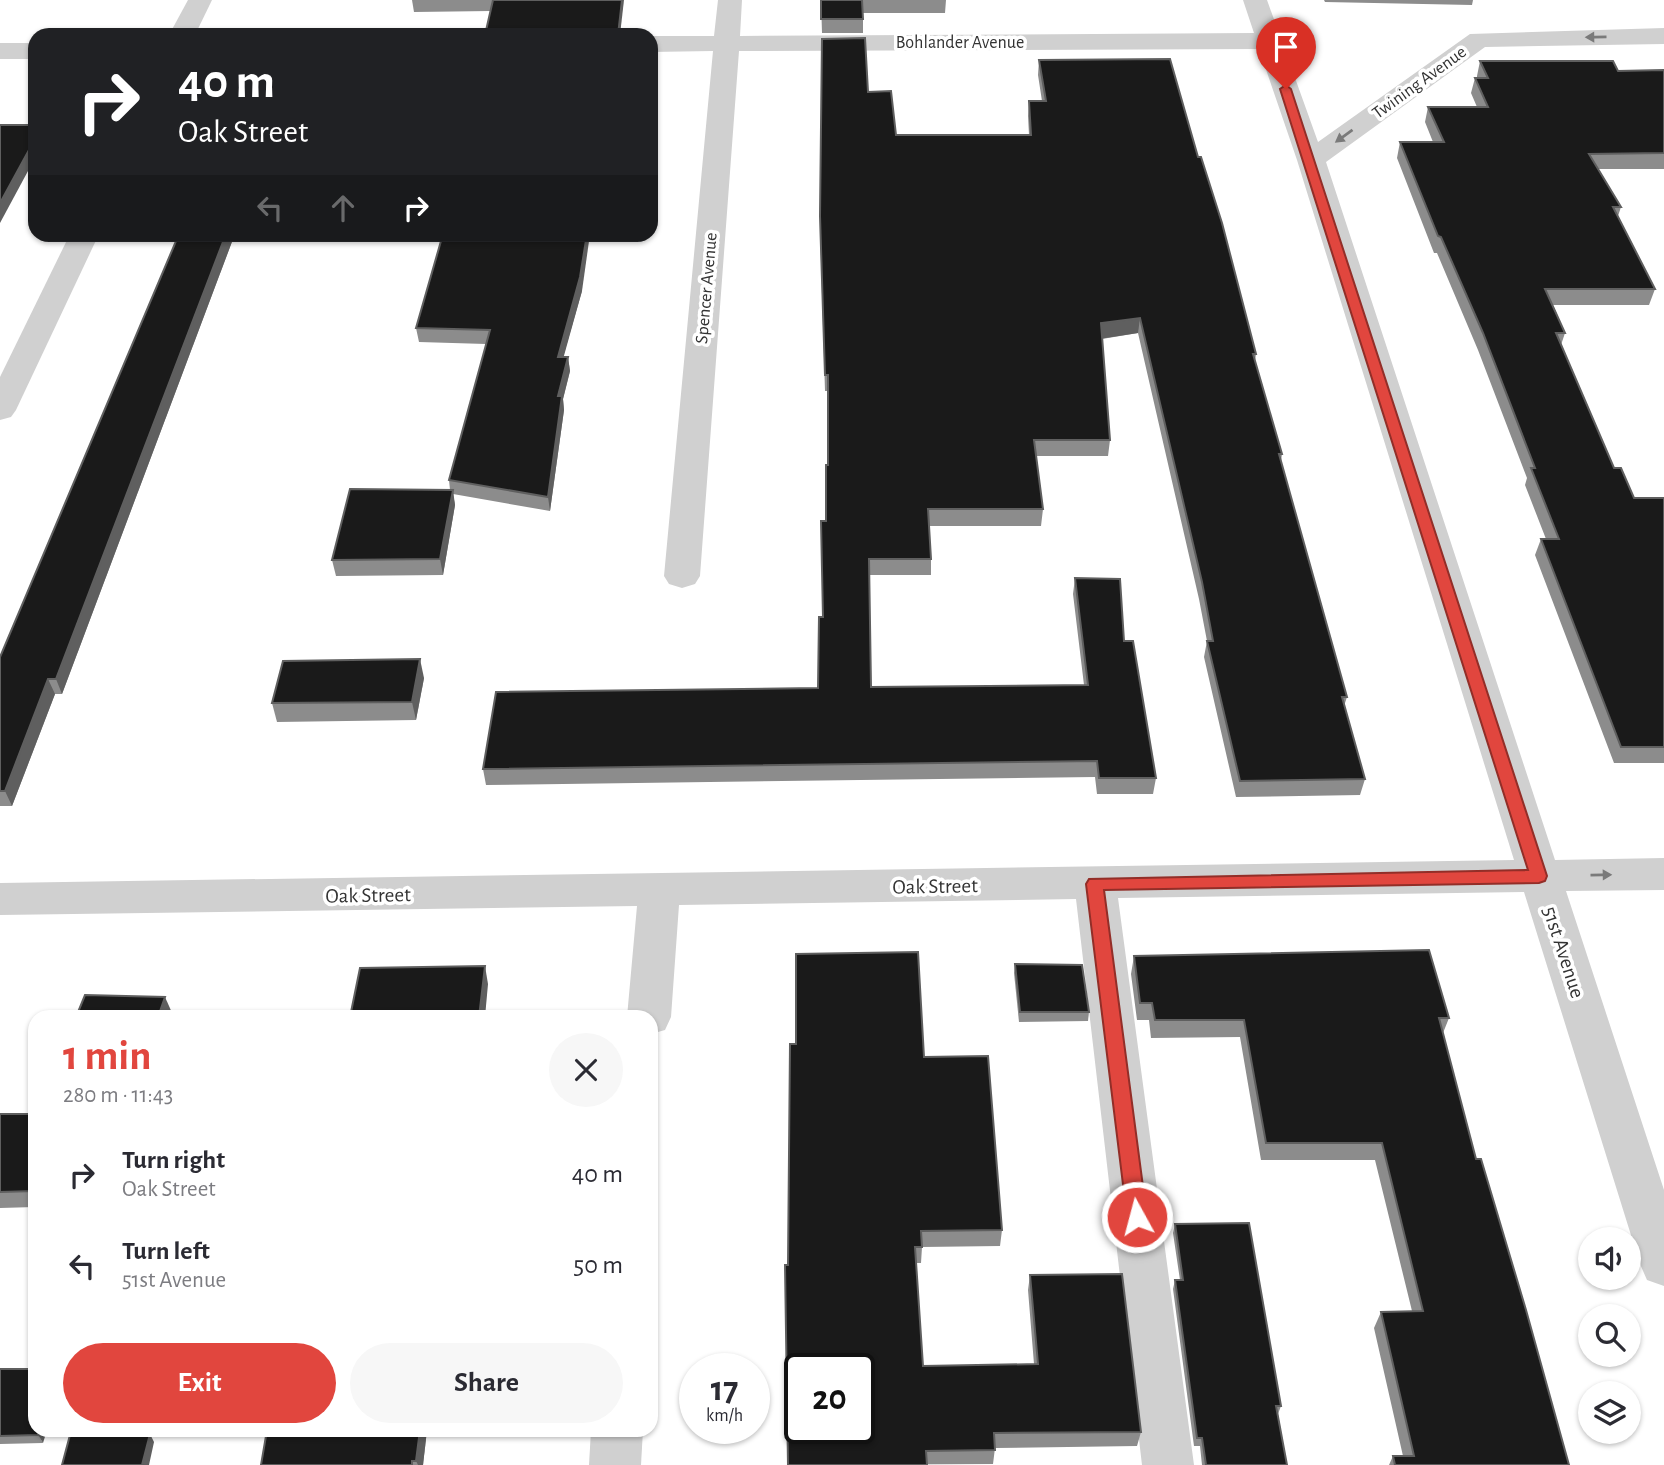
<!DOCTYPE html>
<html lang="en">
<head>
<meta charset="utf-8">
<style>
  :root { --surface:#fff; --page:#f7f7f7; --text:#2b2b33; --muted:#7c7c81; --accent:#e1463e }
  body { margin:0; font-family:"Alegreya Sans",sans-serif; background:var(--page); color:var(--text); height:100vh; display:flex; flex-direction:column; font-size:26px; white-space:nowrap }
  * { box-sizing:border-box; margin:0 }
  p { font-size:23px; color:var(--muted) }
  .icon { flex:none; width:38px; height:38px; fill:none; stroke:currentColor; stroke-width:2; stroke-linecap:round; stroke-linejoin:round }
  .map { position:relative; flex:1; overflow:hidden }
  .panel { position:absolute; left:28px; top:1010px; width:630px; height:427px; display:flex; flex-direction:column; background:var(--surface); border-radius:21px; box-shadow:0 2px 5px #0004 }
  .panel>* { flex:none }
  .top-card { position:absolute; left:28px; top:28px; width:630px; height:214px; border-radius:21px; box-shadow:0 2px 5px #0004; background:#202124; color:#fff; overflow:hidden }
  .tools { position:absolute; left:1578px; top:1227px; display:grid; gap:14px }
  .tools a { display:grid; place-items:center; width:63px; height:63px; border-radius:50%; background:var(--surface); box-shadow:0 2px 5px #0004; font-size:35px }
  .speed { position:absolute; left:679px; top:1353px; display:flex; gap:14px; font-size:35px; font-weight:700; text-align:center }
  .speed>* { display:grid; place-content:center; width:91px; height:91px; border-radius:50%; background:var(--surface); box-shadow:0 2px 5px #0004; line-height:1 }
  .speed small { font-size:18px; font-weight:400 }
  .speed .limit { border:4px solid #111; border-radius:10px; background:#fff; color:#111 }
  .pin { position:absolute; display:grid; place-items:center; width:60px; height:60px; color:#fff; margin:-72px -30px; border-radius:50% 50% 50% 0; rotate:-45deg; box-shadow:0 0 7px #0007 }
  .pin .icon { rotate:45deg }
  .me { position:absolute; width:77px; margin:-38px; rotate:353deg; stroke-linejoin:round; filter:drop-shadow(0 0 5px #0008) }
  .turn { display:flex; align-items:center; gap:24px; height:147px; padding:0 35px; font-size:32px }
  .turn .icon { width:91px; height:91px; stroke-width:2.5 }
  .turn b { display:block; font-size:49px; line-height:60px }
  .lanes { display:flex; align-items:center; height:66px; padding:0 35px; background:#0003; justify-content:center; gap:35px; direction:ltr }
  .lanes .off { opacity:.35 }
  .round { display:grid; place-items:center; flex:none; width:74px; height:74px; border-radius:37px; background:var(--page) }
  .head { display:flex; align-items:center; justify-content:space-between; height:119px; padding:0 35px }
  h1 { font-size:42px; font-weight:700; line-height:52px; color:var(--accent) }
  .cta { display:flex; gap:14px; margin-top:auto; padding:14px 35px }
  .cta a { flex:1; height:80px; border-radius:42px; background:var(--accent); color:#fff; font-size:28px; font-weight:700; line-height:80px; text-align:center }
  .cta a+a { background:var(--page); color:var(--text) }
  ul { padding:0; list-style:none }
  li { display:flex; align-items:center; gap:21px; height:91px; padding:0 35px }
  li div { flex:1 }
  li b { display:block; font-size:26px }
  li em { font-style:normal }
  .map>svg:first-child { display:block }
</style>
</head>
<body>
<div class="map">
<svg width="1664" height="1465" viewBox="0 0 1664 1465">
  <rect width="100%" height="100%" fill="#fff"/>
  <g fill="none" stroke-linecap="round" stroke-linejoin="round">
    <g fill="#d0d0d0" fill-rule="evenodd">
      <path d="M188,0H212L195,35H169Z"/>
      <path d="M718,0H742L740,36L1254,33L1243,0H1267L1318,142L1470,34L1664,28V44L1485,47L1326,162L1555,860L1664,858V890L1566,891L1664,1190V1286L1647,1280L1640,1264L1524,892L1118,898L1194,1465H1142L1076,899L679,905L671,1017L665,1030L651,1034V1017H627L637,906L0,915V883L1514,860L1297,160L1259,49L739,51L700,576L695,584L682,588L669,584L664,576L713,51L651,52V36H714Z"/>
      <rect x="0" y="43" width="35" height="16"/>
      <path d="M70,234H99L16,410L11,417L0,420V377Z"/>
      <path d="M591,1430H643L641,1465H589Z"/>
    </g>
  </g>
  <g fill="#8c8c8c">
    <path d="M412,0H624L491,11L414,12Z"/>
    <path d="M821,0H946L945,13H863V33H822Z"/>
    <path d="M1324,0H1473L1472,5L1325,2Z"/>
    <path d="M1039,60L1198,157L1256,354L1255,361L1282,454L1281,461L1347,697L1344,706L1365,779L1360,795L1236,797L1204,657L1207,641L1199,599L1138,333L1102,339L1110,440L1108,456H1036L1043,509L1041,526H929L931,559V575H869L871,687L1084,685L1073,594L1075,578L1124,641L1156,778L1153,794H1097L1095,777L486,785L483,769L818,688L823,617L828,465V391H825L820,231L868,92L896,135H1029L1028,116L1029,101H1042L1038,75Z"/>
    <path d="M1480,61L1618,71L1664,70V169H1598L1621,207L1618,216L1655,289L1649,305H1553L1565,333L1561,345L1614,468L1634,498H1664V763H1614L1535,555L1541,539H1546L1525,485L1527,478L1478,350L1437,253H1434L1397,158L1400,142H1433L1425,122L1428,107H1477L1471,93L1475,78H1477V76Z"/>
    <path d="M179,234H261L259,239H233L62,694H55L12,806H0V657Z"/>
    <path d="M582,291L563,357H568L570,371L563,399L564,410L550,511L453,494L455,505L443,575L336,576L332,560L450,490L449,480L486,344L419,342L416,328Z"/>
    <path d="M424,678L416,720L277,722L272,703Z"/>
    <path d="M1134,956L1449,1018L1443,1033L1476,1159L1569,1465H1389L1393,1456H1403L1374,1328L1381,1312L1412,1311L1375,1160H1261L1240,1037L1151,1038L1149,1020H1137L1131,974Z"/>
    <path d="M1015,964L1089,1012L1088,1021L1019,1022L1014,973Z"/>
    <path d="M796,1044L924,1057L1002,1230L1000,1246L922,1247L921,1263H916L923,1366L1034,1364L1028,1290L1030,1275L1141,1432L1137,1446L995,1448L993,1464L788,1465V1265Z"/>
    <path d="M0,1114H35V1207L0,1208Z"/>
    <path d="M1175,1224L1281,1406L1278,1414L1287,1465H1202L1200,1446H1194L1173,1289L1175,1280H1180L1173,1233Z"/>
    <path d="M0,1369L43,1443L0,1444Z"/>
    <path d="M267,1430H427L423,1465H261Z"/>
  </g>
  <g fill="#5f5f5f">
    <path d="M622,0H624L620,35H618Z"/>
    <path d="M35,139V158L0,223V203Z"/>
    <path d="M226,234H232L233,239L62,694L56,679Z"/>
    <path d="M587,234H590L582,291L560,370L558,357Z"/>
    <path d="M1140,318L1138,333L1099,339L1101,323Z"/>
    <path d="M568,357L570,371L563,399L564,410L550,511L548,497L558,396Z"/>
    <path d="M453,490L455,505L443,575L440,559Z"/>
    <path d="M420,659L424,678L416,720L412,702Z"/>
    <path d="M48,679L55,694L12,806L5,791Z"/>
    <path d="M485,966L488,984L485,1017H479Z"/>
    <path d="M165,997L173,1015L172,1017H158Z"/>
    <path d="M39,1430H47L43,1443L38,1435Z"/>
    <path d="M420,1430H427L423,1465H418L416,1461Z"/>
    <path d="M150,1434L154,1442L149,1465H142Z"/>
  </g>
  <g fill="#1a1a1a" stroke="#5f5f5f" stroke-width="2" fill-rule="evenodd">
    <path d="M493,0H622L618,35H485Z"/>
    <path d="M821,0H862L863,19H821Z"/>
    <path d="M865,38L868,92L891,91L896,135H1031L1029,101H1046L1039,60L1170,59L1198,157H1201L1222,223L1256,354H1253L1282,454H1279L1347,697H1342L1365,779L1240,781L1207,641H1213L1202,582L1140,318L1101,323L1110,440H1034L1043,509H928L931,559H869L871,687L1088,685L1075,578L1120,579L1124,641H1133L1156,778H1099L1097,761L483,769L496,692L818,688L819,617H823L821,521H826V465H828V375H825L820,216L822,39Z"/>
    <path d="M1480,61H1613L1618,71L1664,70V153L1589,154L1621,207H1613L1655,289H1545L1565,333H1556L1614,468H1621L1634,498H1664V747H1621L1541,539H1559L1531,468H1535L1483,333L1441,237L1438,236L1400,142H1444L1428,107H1488L1475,78H1488Z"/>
    <path d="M0,125H35V139L0,203Z"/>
    <path d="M179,234H226L56,679H48L5,791H0V657Z"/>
    <path d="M443,234H587L580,277L558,357H568L558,396H562L548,497L449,480L490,330L416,328Z"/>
    <path d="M350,489L453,490L440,559L332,560Z"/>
    <path d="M420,659L412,702L272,703L283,661Z"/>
    <path d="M1429,950L1449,1018H1439L1476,1159H1481L1526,1310L1569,1465H1395L1393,1456H1414L1381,1312L1423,1311L1382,1143H1266L1244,1020H1155L1152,1003H1140L1134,956Z"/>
    <path d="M918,952L924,1057L988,1056L1002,1230L921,1231L922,1247H915L923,1366L1038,1364L1030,1275L1122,1274L1141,1432L994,1433L995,1450L926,1451L927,1465H788L785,1265H788L790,1044H796V954ZM800,1368H859V1428H800Z"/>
    <path d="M1015,964L1082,965L1089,1012H1020Z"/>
    <path d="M485,966L479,1017H350L360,968Z"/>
    <path d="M85,995L165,997L158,1017H76Z"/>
    <path d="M0,1114H35V1191L0,1192Z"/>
    <path d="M1249,1223L1281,1406H1276L1287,1465H1206L1202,1438H1197L1175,1280H1183L1175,1224Z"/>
    <path d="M0,1369H35V1430H39L38,1435L0,1436Z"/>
    <path d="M267,1430H420L416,1461H412V1465H261Z"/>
    <path d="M150,1434L142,1465H62L70,1435Z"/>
  </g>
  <defs><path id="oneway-solid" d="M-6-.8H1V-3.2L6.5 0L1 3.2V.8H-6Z" transform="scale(1.75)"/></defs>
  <g fill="#7a7a7a">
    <use href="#oneway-solid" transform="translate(1596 37) rotate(179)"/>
    <use href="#oneway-solid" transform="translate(1344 136) rotate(144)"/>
    <use href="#oneway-solid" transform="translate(1601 875) rotate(-1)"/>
  </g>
  <path fill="#e1463e" stroke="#922e28" stroke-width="2" d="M1286,85L1291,89L1547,876L1545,881L1539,883L1104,890L1147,1217L1144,1223L1137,1225L1130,1223L1127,1217L1086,884L1089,879L1528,870L1280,89Z"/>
  <g text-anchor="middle" stroke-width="7" stroke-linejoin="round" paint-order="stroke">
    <g font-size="18" fill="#333" stroke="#fff">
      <text x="960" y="48">Bohlander Avenue</text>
      <text transform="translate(1419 82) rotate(-36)" y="6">Twining Avenue</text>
      <text transform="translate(706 288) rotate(-85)" y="6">Spencer Avenue</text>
    </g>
    <g font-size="21" fill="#333" stroke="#fff">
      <text transform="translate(935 886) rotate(-1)" y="7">Oak Street</text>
      <text transform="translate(368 895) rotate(-1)" y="7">Oak Street</text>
      <text transform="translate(1564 952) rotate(72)" y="7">51st Avenue</text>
    </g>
  </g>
</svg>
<div class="tools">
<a><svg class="icon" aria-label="sound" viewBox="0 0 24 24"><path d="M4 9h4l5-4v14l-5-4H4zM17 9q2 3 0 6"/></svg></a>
<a><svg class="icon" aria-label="search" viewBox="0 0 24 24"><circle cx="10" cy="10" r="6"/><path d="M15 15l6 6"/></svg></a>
<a><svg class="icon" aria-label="layers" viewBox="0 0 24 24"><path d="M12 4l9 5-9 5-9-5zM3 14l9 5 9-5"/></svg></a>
</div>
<div class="speed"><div>17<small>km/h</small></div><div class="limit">20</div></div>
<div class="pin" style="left:1286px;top:89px;background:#d93025"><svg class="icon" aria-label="arrive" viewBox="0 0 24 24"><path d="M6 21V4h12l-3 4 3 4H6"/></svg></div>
<svg class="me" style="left:1137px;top:1217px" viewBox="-20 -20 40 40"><circle r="17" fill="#e1463e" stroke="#fff" stroke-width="3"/><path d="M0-11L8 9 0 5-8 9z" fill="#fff"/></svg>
<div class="top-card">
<div class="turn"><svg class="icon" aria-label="right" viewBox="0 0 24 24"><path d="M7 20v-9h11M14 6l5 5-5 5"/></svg><div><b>40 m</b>Oak Street</div></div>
<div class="lanes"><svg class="icon off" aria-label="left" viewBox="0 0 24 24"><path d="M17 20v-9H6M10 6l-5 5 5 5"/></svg><svg class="icon off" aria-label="ahead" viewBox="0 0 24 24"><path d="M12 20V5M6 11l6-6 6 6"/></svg><svg class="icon" aria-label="right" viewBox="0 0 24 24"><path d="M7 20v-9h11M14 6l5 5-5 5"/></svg></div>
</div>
<section class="panel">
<div class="head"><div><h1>1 min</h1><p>280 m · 11:43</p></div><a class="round"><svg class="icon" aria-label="close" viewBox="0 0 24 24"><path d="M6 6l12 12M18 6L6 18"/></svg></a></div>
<ul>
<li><svg class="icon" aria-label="right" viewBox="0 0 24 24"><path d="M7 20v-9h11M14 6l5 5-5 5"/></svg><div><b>Turn right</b><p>Oak Street</p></div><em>40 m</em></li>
<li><svg class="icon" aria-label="left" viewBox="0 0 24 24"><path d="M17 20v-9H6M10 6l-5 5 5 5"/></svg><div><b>Turn left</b><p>51st Avenue</p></div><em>50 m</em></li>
</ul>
<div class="cta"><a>Exit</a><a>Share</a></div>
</section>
</div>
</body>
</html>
